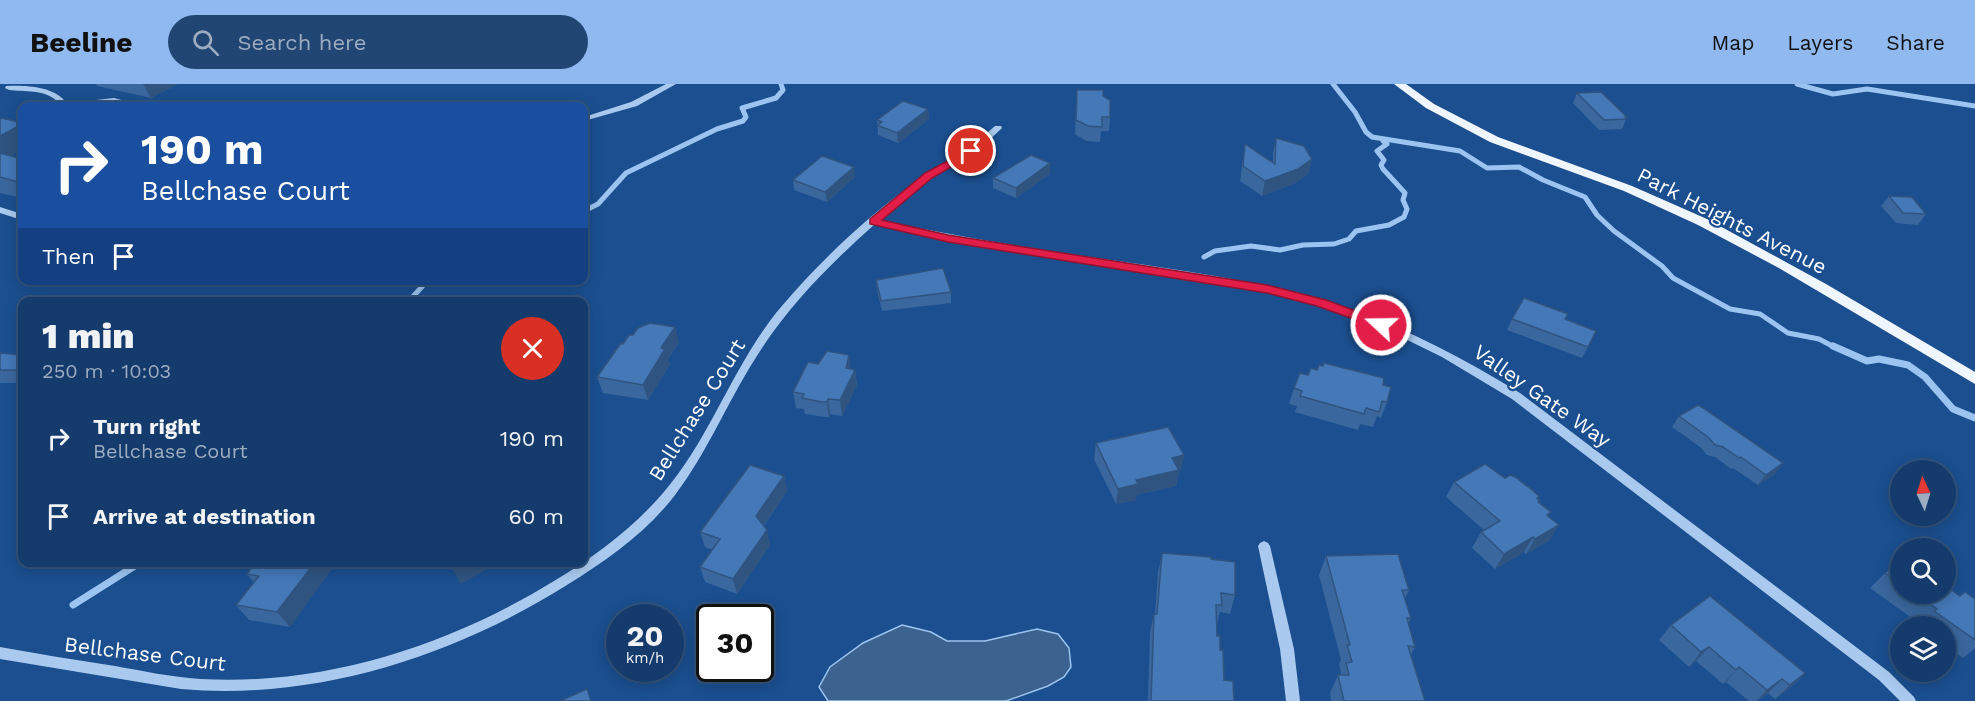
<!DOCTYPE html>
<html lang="en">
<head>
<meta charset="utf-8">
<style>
  :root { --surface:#143b6b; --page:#214673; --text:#f1f3f6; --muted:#9dadc1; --line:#33557e; --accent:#90b9f0 }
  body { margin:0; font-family:"Work Sans",sans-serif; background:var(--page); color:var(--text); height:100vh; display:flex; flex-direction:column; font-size:22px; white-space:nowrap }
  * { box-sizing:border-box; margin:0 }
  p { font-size:20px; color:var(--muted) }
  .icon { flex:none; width:33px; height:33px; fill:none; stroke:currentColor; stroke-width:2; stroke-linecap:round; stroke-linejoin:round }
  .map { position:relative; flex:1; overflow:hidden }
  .drawer { position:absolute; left:18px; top:213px; width:570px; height:270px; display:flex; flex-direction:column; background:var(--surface); border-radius:12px; box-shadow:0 3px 15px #0003,0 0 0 2px var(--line) }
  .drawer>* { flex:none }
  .guide { position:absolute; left:18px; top:18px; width:570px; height:183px; border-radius:12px; box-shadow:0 3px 15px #0003,0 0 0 2px var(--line); background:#1a4fa0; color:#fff; overflow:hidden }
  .needle { width:39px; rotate:356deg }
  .controls { position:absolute; left:1890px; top:376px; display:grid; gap:12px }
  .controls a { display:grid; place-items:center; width:66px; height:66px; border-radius:50%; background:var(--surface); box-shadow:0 3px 15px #0003,0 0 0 2px var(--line); font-size:30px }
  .speed { position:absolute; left:606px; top:520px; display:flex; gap:12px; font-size:30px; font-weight:700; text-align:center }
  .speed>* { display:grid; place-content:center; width:78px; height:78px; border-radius:50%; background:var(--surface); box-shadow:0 3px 15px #0003,0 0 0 2px var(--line); line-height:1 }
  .speed small { font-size:15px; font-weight:400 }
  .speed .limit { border:3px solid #111; border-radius:9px; background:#fff; color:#111 }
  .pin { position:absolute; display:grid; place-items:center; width:51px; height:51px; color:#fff; margin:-26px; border:3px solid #fff; border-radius:50%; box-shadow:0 2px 6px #0007 }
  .me { position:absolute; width:66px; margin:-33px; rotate:291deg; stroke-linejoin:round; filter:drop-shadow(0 0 4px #0008) }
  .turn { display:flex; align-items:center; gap:21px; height:126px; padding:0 24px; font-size:27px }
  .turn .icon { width:78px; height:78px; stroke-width:2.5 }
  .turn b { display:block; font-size:42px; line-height:51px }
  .then { display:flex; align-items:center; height:57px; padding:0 24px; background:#0003; gap:12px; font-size:22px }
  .round { display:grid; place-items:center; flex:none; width:63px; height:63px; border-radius:32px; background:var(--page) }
  .head { display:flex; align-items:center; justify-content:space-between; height:102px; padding:0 24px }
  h1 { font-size:36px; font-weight:800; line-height:45px }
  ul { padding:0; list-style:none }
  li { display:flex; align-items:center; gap:18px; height:78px; padding:0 24px }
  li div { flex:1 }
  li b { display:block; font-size:22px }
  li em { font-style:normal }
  header { display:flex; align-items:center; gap:36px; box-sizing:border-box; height:84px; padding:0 30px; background:var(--accent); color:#111 }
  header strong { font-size:28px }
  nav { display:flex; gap:33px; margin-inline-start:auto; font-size:21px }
  .search { width:420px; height:54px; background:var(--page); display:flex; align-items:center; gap:15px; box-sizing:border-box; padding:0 21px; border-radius:33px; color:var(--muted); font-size:22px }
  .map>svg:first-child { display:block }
</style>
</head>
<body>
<header>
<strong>Beeline</strong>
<div class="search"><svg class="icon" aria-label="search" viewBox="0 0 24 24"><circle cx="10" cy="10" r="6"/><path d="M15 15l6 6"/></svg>Search here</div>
<nav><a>Map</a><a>Layers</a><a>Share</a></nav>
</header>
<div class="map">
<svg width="1975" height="617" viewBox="0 0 1975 617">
  <rect width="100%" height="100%" fill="#1b4f8f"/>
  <path fill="#3c6290" stroke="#9cc4f0" stroke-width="1.5" d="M902,541L931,548L947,557H985L1037,545L1058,550L1069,564L1071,583L1064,593L1048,602L1006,617H828L819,603L830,583L863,559Z"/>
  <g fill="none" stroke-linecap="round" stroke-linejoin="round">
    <g stroke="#9cc4f0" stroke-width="5">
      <path d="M1333,0L1355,28L1366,48L1372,53L1460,67L1487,84L1519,83L1543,96L1585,113L1597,131L1614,147L1662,182L1673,194L1730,225L1760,230L1788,249L1819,255L1836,264"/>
      <path d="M1797,0L1833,10L1867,5L1975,22"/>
      <path d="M584,127L598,120L626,89L717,45L743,37L746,33L742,24L776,14L783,6L781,0"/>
      <path d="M1204,173L1215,167L1251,162L1280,166L1303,161L1334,160L1349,155L1356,147L1389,141L1404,133L1407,125L1403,116L1405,109L1383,85L1381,81L1384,76L1377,67L1387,60L1383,57"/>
      <path d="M408,218L428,196"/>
    </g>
    <g stroke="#9cc4f0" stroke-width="7">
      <path d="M1833,262L1867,277L1879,275L1908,281L1925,293L1953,325L1975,334"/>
      <path d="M73,521L141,478"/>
    </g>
    <g fill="#a9c9ee" fill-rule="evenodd">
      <path d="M666,0H676L637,22L584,37V33L631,18Z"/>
      <path d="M6,2C25,1 52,2 65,17L63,20H75L79,22H53L57,17C44,5 25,8 9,6L5,4Z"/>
      <path d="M114,14L129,18L136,22C127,23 119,19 110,19C100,19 90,23 79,22L96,16Z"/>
      <path d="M995,42H1001L1002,44L983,62L931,95L880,136C954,152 1029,164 1104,175C1186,187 1270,198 1349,225C1409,245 1466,276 1520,309L1889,588L1914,613L1916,617H1900L1879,596L1512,315L1442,273L1393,249L1317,221L1252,205L1005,165L875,140C830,180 786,224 755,275C727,319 707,369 675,411C646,449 607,476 567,501C454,572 317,617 181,605L0,575V563C38,570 77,576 115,582C143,587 171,593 200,595C325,602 448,562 554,497C595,472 631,446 663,409C711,354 733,280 781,223C820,177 866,134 915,98C941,79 971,65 995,42Z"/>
      <path d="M0,123L22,130V136L0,129Z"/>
      <path d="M1264,457L1268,459L1270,462L1294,565L1300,617H1286L1280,565L1258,462L1260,459Z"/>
    </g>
    <path fill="#f0f6ff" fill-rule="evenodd" d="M1394,0H1406L1434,20L1498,53L1632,102L1707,135L1826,200L1975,288V300L1777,183L1698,141L1624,107L1490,58L1426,24Z"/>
  </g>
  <g fill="#3a679d">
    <path d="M96,0H178L151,14L97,2Z"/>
    <path d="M1077,6L1103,12L1110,33L1109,47H1101L1100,58L1086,57L1075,50Z"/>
    <path d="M1577,9L1627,33L1622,45L1599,46L1573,19Z"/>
    <path d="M928,25L929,35L898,59L878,51L877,36Z"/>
    <path d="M0,35L22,66L12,72L22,75V114L0,109Z"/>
    <path d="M1276,54L1312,75L1308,90L1295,99L1262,112L1240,97L1245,60L1273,79V69Z"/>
    <path d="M1050,90L1016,114L993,104V94Z"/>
    <path d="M855,93L827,118L794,106L793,96Z"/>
    <path d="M1889,112L1926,130L1918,141L1896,139L1881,122Z"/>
    <path d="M876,196L951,208V219L882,227L877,206Z"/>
    <path d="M1512,235H1565L1596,247L1582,274L1507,246Z"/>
    <path d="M679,258L668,275L670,280L648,316L603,309L597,293L623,260Z"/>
    <path d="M0,269L21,271L22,270V299H0Z"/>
    <path d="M850,285L855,286L857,301L842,332L830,330L829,333H825L805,330L804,325L796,324L793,308Z"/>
    <path d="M1308,291L1383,301L1387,318L1381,334L1377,332L1373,343L1360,340L1358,346L1295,328L1297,322L1289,320L1294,304Z"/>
    <path d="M1679,332L1775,390L1758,401L1733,384L1731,385L1715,373L1707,371L1700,363L1672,343Z"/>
    <path d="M1096,359L1184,371L1181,387H1179L1176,402L1136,411V416L1116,420L1094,375Z"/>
    <path d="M784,392L787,407L764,442L770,461L737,510L705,498L700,483L713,466L705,463L700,448Z"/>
    <path d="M1505,394L1539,412L1538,414L1540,417L1539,418L1549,432L1550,456L1526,470L1524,468L1495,485L1472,464L1481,448L1484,446L1446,413L1454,398Z"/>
    <path d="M1162,469L1211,475L1235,511L1230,530L1220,528L1217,539V552L1220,566L1224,596L1234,617H1148L1150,548L1154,530H1155L1158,488Z"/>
    <path d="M1326,472L1409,506L1405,515L1411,534L1408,540L1415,563L1411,571L1425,617H1331L1330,609L1338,591H1340L1341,589L1339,580L1341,576L1319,491Z"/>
    <path d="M1900,477V510H1946L1975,515V564L1963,574L1946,562V543H1919L1918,542L1920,540L1870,504L1885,489Z"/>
    <path d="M256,478L290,543L249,536L236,521L254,499L247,490Z"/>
    <path d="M1671,541L1805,589L1790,604L1775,615L1768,609L1757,617H1749L1726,598L1723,600L1696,577L1689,583L1659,556Z"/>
  </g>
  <g fill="#305480">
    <path d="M143,0H178L151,14Z"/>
    <path d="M928,25L929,35L898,59L897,49Z"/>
    <path d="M22,40V66L0,79V52Z"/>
    <path d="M1312,75L1308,90L1295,99L1262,112L1265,97Z"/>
    <path d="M1050,79V90L1016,114V104Z"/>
    <path d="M854,83L855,93L827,118L825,108Z"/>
    <path d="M675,243L679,258L668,275L670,280L648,316L643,301L661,264Z"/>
    <path d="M849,271L851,286L846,284Z"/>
    <path d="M855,286L857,301L842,332L840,316Z"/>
    <path d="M828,315L830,330L829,333L827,318Z"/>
    <path d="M1184,371L1181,387H1179L1176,402L1136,411V416L1116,420L1118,405L1136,396L1172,374Z"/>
    <path d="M1783,379L1775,390L1758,401L1766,391Z"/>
    <path d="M784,392L787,407L760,447L756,432Z"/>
    <path d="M1559,441L1550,456L1526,470L1535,455Z"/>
    <path d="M767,446L770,461L737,510L733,495Z"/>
    <path d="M1533,453L1524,468L1495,485L1504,470Z"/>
    <path d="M315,478H337L290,543L277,528Z"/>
    <path d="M464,478H500L461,500L452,485Z"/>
    <path d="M1709,563L1696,577L1689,583L1701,568Z"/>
    <path d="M1739,583L1726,598L1723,600L1736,586Z"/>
    <path d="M1805,589L1790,604L1775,615L1790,601Z"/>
    <path d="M1782,595L1768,609L1756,617L1767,606Z"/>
  </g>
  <g fill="#4478b7" stroke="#305480" stroke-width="1.5">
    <path d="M1077,6H1103V12L1110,16V33H1102V43L1088,42L1076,36Z"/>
    <path d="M1601,8L1627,33H1625L1627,35L1604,36L1577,9Z"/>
    <path d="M903,17L928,25L897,49L877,41L882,38L877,36Z"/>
    <path d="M2,34L22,39V40L0,52V35Z"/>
    <path d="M1276,54L1304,62L1312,75L1298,85L1265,97L1243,82L1245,60L1275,80Z"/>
    <path d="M0,69L22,75V99L0,93Z"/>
    <path d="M1031,71L1050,79L1016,104L993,94Z"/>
    <path d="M822,72L854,83L825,108L793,96Z"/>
    <path d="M1889,112L1912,113L1926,130L1903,129Z"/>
    <path d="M943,184L951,208L881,217L876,196Z"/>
    <path d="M1524,214L1568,230L1565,235L1596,247L1588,263L1512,235Z"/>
    <path d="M650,239L675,243L661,264L665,265L643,301L597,293L621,259L623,260L629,251H633L638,244Z"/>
    <path d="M827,267L849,271L846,284L855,286L840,316L828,315L827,318H822L802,314L804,310L793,308L808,278L818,280Z"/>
    <path d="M0,269L21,271L22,270V286H0Z"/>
    <path d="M1324,279L1384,294L1383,301L1391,303L1387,318L1382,317L1379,328L1366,324L1364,330L1300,312L1302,307L1294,304L1300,289L1308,291L1311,284L1317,286L1319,281L1323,282Z"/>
    <path d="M1698,321L1703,324L1783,379L1766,391L1741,373L1739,374L1723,363L1715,361L1708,353L1679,332Z"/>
    <path d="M1168,343L1184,371L1172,374L1179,386L1136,396L1138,400L1118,405L1096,359Z"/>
    <path d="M1485,380L1505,394L1510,391L1515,393L1531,405L1539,412L1537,414L1540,417L1538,418L1551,428L1547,431L1559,441L1535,455L1533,453L1504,470L1481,448L1500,437L1454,398Z"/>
    <path d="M750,381L784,392L756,432L767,446L733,495L700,483L720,455L700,448Z"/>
    <path d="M1162,469L1211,473V475L1235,478V511L1221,509L1222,521H1216L1217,552H1220V566H1223L1224,596L1233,597L1234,617H1151L1154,530H1157Z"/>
    <path d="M1398,470L1409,506H1402L1411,534H1407L1415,563L1408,562L1425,617H1344L1338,591H1349L1346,579L1352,578L1347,561H1350L1326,472Z"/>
    <path d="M1900,477V500L1885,489Z"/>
    <path d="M256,478H315L277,528L236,521L259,492L247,490Z"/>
    <path d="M449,478H464L452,485Z"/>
    <path d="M1946,502L1960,512L1965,508L1975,515V556L1934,527L1937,525L1915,510H1946Z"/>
    <path d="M1710,512L1805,589L1790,601L1782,595L1767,606L1739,583L1736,586L1709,563L1701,568L1671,541Z"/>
    <path d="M587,605L591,617H560Z"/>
  </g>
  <path fill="#e11d48" stroke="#92132f" stroke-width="1.5" d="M971,64L975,65V69L932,94L882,136L948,151L1267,201L1326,216L1386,238L1388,241L1381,245L1317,222L1267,209L948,158L870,140V135L925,89Z"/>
  <g text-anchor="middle" stroke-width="4.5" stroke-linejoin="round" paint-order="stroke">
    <g font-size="21" fill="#fff" stroke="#1b4f8f">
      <text transform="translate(1732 137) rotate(27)" y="7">Park Heights Avenue</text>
      <text transform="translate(1542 312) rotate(35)" y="7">Valley Gate Way</text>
      <text transform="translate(697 326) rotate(-58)" y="7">Bellchase Court</text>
      <text transform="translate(145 570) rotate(7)" y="7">Bellchase Court</text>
    </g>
  </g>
</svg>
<div class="controls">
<a><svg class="needle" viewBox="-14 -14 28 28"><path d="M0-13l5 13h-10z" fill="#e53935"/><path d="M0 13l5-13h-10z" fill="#9dadc1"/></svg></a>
<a><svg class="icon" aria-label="search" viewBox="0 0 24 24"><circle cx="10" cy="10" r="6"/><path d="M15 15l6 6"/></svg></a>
<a><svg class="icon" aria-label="layers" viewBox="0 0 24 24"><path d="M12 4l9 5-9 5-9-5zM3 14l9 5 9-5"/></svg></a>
</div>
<div class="speed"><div>20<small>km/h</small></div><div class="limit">30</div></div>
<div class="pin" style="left:971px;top:67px;background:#d93025"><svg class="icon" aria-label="arrive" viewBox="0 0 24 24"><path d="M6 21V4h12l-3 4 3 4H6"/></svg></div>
<svg class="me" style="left:1381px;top:241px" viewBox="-20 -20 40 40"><circle r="17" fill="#e11d48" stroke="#fff" stroke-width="3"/><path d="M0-11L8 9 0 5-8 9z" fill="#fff"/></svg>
<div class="guide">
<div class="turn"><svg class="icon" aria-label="right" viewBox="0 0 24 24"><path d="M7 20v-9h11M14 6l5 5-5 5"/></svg><div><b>190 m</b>Bellchase Court</div></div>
<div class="then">Then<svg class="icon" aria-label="arrive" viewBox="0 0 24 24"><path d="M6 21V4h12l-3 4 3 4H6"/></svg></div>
</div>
<section class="drawer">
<div class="head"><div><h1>1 min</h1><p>250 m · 10:03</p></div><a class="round" style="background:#d93025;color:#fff"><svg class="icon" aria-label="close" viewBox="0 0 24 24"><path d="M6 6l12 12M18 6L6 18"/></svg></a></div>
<ul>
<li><svg class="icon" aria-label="right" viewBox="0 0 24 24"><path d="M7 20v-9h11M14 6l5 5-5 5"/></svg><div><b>Turn right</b><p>Bellchase Court</p></div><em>190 m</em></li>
<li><svg class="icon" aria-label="arrive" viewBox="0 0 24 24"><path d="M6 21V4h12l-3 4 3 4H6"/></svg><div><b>Arrive at destination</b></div><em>60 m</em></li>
</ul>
</section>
</div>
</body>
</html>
